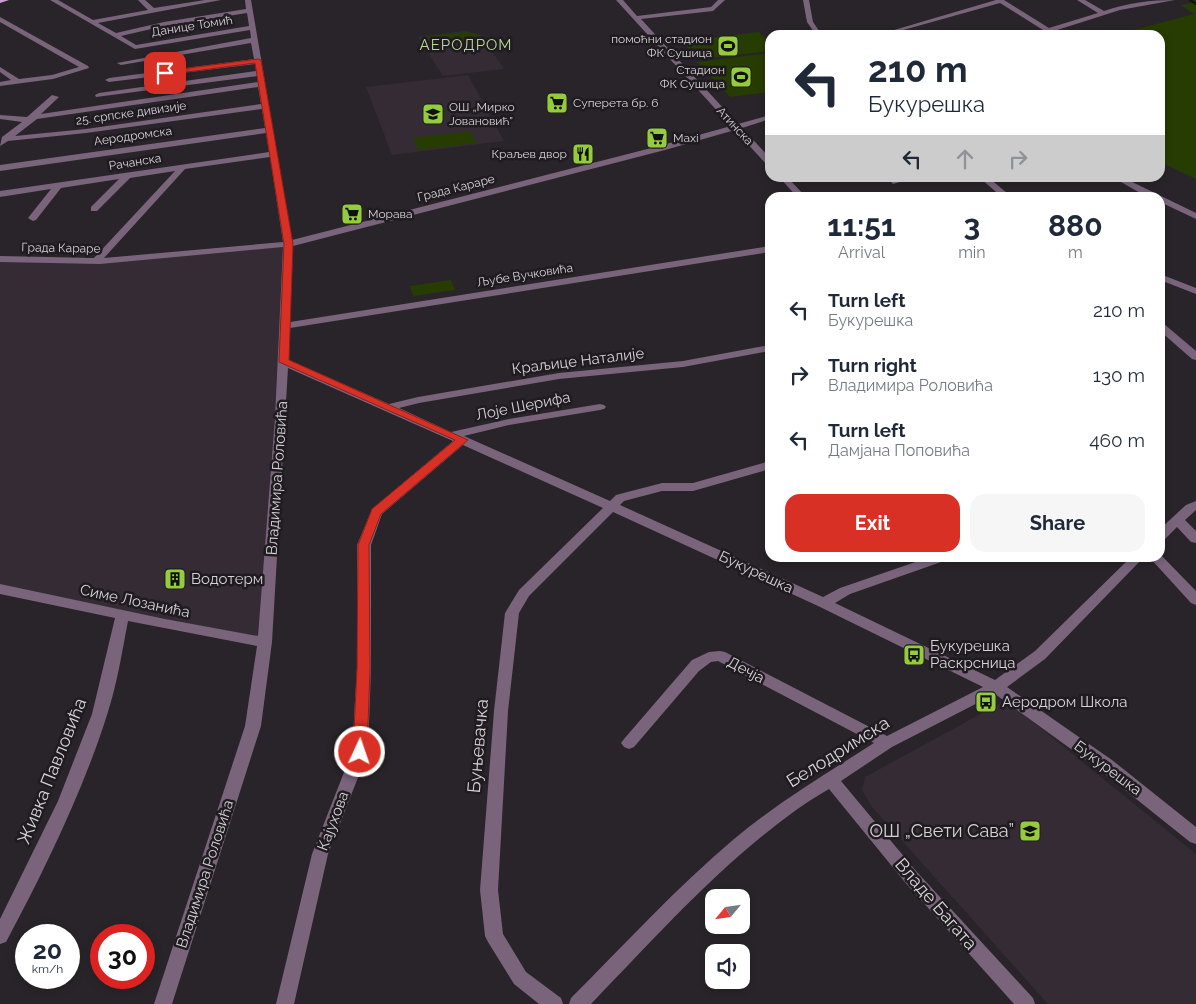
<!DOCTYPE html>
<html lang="en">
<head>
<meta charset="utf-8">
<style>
  :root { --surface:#fff; --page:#f6f6f7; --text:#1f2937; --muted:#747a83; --accent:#d93025 }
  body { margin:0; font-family:Raleway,sans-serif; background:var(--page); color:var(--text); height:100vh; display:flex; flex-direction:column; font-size:19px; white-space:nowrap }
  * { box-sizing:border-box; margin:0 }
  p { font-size:16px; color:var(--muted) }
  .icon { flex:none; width:28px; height:28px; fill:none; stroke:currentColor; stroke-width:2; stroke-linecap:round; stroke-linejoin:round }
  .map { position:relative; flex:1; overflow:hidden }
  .panel { position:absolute; left:765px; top:192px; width:400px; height:370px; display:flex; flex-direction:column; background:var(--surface); border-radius:15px; box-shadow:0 2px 8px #0003 }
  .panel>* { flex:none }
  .banner { position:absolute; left:765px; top:30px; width:400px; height:152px; border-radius:15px; box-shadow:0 2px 8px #0003; background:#fff; color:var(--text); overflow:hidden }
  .needle { width:32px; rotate:241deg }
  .tools { position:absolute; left:705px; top:889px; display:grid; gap:10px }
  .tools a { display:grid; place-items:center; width:45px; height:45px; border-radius:10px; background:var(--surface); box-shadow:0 2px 8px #0003; font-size:25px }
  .speed { position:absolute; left:15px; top:924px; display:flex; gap:10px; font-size:25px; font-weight:700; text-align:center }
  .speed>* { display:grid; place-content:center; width:65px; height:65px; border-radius:50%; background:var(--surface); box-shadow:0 2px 8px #0003; line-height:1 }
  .speed small { font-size:12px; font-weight:400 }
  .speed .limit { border:8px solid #d22; background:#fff; color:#111 }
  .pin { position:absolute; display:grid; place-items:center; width:42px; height:42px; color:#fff; margin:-21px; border-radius:10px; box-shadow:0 2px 8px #0006 }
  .me { position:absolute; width:55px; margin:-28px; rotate:3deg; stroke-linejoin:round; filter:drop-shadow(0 0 4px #0008) }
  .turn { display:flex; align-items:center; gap:18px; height:105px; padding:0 20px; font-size:22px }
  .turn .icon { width:65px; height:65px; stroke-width:2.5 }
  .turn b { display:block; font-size:35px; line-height:42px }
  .lanes { display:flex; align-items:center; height:48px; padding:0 20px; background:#0003; justify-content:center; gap:25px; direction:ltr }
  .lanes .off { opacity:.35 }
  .eta { display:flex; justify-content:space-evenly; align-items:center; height:85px; text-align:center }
  .eta b { font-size:30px; font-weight:700; line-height:35px }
  .primary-button { display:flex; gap:10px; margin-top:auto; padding:10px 20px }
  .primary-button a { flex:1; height:58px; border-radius:15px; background:var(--accent); color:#fff; font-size:20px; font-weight:700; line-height:58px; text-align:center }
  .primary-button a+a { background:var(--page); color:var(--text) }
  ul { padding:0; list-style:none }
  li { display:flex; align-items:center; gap:15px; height:65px; padding:0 20px }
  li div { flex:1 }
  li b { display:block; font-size:19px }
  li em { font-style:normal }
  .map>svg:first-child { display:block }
</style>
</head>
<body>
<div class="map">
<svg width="1196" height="1004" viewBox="0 0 1196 1004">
  <rect width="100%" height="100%" fill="#292429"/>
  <g fill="#342b35">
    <path d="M465,31L481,35L504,69L443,76L418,37Z"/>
    <path d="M468,75L504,141L392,155L366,87Z"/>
    <path d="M288,244L265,642L0,589V259L100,261Z"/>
    <path d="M1006,700L1196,854V1004H1048L872,807L862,790L865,777Z"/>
  </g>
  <g fill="#273c00">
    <path d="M1196,2V179L1160,162V35H1115L1194,14L1181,5Z"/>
    <path d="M467,32L479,35L487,47L482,48L473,40L433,44L427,36Z"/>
    <path d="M759,32L770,42V51L699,59L681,41Z"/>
    <path d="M770,53V92L730,97L697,62Z"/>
    <path d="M470,131L477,143L418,150L413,138Z"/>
    <path d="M451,280L455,290L413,296L410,286Z"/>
  </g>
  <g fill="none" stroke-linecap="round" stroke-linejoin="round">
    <path stroke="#0c1900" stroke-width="2.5" d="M1190,0L1196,4"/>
    <g fill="#79647b" fill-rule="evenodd">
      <path d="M50,0H58L93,20L148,10L138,0H145L154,8L205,0H221L98,23L116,33L164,22L246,9L245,0H251L292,240L659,146L731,126L616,0H623L637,16L711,7L718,0H725L713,11L641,19L738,124L770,115V119L742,128L770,158V166L767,165L735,130L665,150L293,246L290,322L770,246V252L290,328L289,360L389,404L418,397L559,373L683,361L770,345V351L683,367L559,379L419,403L399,408L451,432L509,419L600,404L604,405L606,407L604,409L600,410L509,425L464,436L610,501L616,495L662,483H693L770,461V469L693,491H662L624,501L620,505L823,597L840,588L927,558H945L944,561L850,594L835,603L995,680L1035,651L1130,558H1143L1045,659L1007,687L1112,760L1196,827V844L1190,842L1100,770L995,694L892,747L841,781L916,871L1033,998L1035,1004H1014L904,881L829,789C815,797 801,806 788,816C715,870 654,939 591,1004H569L571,998C625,944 676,888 734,839C778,802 826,774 874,743L718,661L711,662L699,671L634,747L629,749L624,747L621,743L624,739L692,660L709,652L720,651L725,652L887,736L983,687L818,606L613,512L529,596L519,613L508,711L498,890L503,934L526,972L561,998L563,1004H539L514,984L488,942L485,936L480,890L494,711L505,613L519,590L603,508L463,445L382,514L371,545V668L368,752L328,854L294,1004H276L312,854L352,752L357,668V545L372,509L453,441L288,368L272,642L261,726L172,1004H154L245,726L257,646L128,621C122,652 117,685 107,715C83,791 44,871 6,942L0,944V919L58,801L92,714L115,618L0,594V584L165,619L258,636L275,418L283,247L100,264L0,262V256L94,258L175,171L130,178L97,211H91V207L119,179L61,188L36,220L33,221L28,218L51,189L0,197V191L269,152L266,133L0,171V165L265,128L262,109L86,133L8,141L0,146L2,137L22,122L0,119V115L27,117L52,95L59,97L41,114L258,82L257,76L96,97L95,95L99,93L256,71L255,64L109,82L105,80L109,78L254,59L251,43L121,65L117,63L251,38L250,30L135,49ZM247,13L249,26L136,45L121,36L164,26ZM258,87L261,104L86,129L15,136L37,119ZM270,157L283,242L104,258L185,169Z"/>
      <path d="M803,0H809L813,22L822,35H816L807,22Z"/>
      <path d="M996,0H1004L1049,28L1098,13L1077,0H1085L1104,11C1127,3 1151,0 1175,0L1120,10L1054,31L1055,33L1052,35L1048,33L1032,35L1043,30L1000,3L889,34L884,33Z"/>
      <path d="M0,17L88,66L89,68L53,79L0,86V82L11,80L0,72V67L19,79L52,75L79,67L0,22Z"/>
      <path d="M780,178H788L807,198H798Z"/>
      <path d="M887,178H896L900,182L893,184Z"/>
      <path d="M980,178H989L1013,198H1003Z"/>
      <path d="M1114,178H1124L1196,213V219L1160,202V198H1149Z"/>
      <path d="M1160,274L1196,288V294L1160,280Z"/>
      <path d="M1160,323L1164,324L1196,351V360L1192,359L1160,331Z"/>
      <path d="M1196,501V510L1185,520L1196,531V543L1191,542L1177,527L1165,539L1160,540V529L1186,505Z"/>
      <path d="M1160,554L1196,591V605L1191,603L1150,558H1160Z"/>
    </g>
    <path fill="#cca1d1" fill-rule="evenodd" d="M0,0H9L0,3Z"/>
  </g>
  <path fill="#d93025" stroke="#8d1f18" d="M258,59L261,60L293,244L289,360L468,440L381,514L369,545L370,668L367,752L365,756L360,758L355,756L353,752L357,668L358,545L372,509L455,440L279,362L284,244L255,63L165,75L161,73L165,71Z"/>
  <defs>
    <g id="stadium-square" transform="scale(1.125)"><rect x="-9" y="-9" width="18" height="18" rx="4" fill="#95cc3b" stroke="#1f1b20"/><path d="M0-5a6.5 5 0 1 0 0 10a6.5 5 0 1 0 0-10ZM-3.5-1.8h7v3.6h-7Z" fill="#111"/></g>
    <g id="supermarket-square" transform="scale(1.125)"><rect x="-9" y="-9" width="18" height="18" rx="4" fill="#95cc3b" stroke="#1f1b20"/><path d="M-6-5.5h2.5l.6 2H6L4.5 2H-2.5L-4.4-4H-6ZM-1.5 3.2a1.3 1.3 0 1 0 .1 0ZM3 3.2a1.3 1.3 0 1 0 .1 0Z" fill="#111"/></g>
    <g id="school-square" transform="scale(1.125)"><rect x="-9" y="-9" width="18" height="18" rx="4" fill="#95cc3b" stroke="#1f1b20"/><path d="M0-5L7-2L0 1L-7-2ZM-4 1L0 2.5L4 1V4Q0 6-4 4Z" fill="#111"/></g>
    <g id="restaurant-square" transform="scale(1.125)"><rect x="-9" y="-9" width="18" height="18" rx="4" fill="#95cc3b" stroke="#1f1b20"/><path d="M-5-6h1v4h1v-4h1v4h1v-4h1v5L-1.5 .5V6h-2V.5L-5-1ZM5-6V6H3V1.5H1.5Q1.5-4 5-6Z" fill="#111"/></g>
    <g id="building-square" transform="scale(1.125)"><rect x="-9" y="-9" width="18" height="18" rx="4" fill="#95cc3b" stroke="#1f1b20"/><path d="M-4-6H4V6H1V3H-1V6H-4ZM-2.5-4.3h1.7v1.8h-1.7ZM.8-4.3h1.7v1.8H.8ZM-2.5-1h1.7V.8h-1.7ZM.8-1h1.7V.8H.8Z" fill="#111"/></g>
    <g id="bus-square" transform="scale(1.125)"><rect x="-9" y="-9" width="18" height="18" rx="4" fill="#95cc3b" stroke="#1f1b20"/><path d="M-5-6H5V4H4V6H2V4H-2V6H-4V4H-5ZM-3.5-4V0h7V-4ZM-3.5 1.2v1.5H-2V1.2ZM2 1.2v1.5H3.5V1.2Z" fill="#111"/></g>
  </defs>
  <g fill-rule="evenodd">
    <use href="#stadium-square" x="728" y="46"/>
    <use href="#stadium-square" x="741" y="77"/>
    <use href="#supermarket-square" x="557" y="103"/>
    <use href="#school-square" x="433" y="114"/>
    <use href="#supermarket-square" x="657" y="138"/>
    <use href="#restaurant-square" x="583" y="154"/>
    <use href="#supermarket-square" x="352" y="214"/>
    <use href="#building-square" x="175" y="579"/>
    <use href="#bus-square" x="914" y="655"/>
    <use href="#bus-square" x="986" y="702"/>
    <use href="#school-square" x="1030" y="831"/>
  </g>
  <g text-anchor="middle" stroke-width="5" stroke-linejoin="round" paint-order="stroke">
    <g font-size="12" fill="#d5d2d6" stroke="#1f1b20">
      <text transform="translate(192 26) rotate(-9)" y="4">Данице Томић</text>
      <text transform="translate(131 113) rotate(-8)" y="4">25. српске дивизије</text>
      <text transform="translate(735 126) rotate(47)" y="4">Атинска</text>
      <text transform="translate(133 136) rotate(-8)" y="4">Аеродромска</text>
      <text transform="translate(135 162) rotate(-9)" y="4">Рачанска</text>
      <text transform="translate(456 188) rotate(-14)" y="4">Града Караре</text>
      <text transform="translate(61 248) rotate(1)" y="4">Града Караре</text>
      <text transform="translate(525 275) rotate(-9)" y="4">Љубе Вучковића</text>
    </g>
    <g font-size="12" fill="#d5d2d6" stroke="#1f1b20" text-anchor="start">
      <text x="712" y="43" text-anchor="end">помоћни стадион<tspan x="712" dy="14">ФК Сушица</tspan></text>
      <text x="725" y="74" text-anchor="end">Стадион<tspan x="725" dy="14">ФК Сушица</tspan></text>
      <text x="573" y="107">Суперета бр. 6</text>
      <text x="449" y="111">ОШ „Мирко<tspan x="449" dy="14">Јовановић”</tspan></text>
      <text x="673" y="142">Maxi</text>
      <text x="567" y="158" text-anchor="end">Краљев двор</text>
      <text x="368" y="218">Морава</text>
    </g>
    <g font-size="15" letter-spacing="1" fill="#b8d992" stroke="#1f1b20">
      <text x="466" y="50">АЕРОДРОМ</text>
    </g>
    <g font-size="15" fill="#d5d2d6" stroke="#1f1b20">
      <text transform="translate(578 361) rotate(-7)" y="5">Краљице Наталије</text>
      <text transform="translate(523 406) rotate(-11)" y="5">Лоје Шерифа</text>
      <text transform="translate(277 478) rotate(-86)" y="5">Владимира Роловића</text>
      <text transform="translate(756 572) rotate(25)" y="5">Букурешка</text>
      <text transform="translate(135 601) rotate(12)" y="5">Симе Лозанића</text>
      <text transform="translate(746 670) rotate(28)" y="5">Дечја</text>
      <text transform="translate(1108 768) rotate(37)" y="5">Букурешка</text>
      <text transform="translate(333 821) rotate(-69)" y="5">Кајухова</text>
      <text transform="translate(205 874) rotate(-72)" y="5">Владимира Роловића</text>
    </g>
    <g font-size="15" fill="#d5d2d6" stroke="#1f1b20" text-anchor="start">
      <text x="191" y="584">Водотерм</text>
      <text x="930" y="651">Букурешка<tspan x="930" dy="17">Раскрсница</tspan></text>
      <text x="1002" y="707">Аеродром Школа</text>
    </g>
    <g font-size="18" fill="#d5d2d6" stroke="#1f1b20">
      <text transform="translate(478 746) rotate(-85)" y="6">Буњевачка</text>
      <text transform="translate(838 752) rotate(-32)" y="6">Белодримска</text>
      <text transform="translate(52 771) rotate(-68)" y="6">Живка Павловића</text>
      <text transform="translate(936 904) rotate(49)" y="6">Владе Багата</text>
    </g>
    <g font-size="18" fill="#d5d2d6" stroke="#1f1b20" text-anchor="end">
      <text x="1014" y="837">ОШ „Свети Сава”</text>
    </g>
  </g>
</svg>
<div class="tools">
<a><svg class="needle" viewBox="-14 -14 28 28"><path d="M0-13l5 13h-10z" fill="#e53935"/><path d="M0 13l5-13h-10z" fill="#747a83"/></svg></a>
<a><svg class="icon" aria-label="sound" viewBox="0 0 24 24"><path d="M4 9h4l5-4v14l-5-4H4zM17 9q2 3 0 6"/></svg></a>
</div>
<div class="speed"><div>20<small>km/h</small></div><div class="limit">30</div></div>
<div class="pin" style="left:165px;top:73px;background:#d93025"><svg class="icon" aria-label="arrive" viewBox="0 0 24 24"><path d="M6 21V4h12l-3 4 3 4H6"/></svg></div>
<svg class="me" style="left:360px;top:752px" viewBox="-20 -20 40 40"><circle r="17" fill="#d93025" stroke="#fff" stroke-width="3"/><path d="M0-11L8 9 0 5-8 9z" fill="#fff"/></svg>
<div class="banner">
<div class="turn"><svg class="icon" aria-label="left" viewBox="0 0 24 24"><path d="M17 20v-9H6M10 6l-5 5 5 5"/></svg><div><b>210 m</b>Букурешка</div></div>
<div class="lanes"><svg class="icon" aria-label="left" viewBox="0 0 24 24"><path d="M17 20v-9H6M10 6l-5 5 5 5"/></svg><svg class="icon off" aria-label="ahead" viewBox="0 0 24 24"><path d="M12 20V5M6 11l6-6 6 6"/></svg><svg class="icon off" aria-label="right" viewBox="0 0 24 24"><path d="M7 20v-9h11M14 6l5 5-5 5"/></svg></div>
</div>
<section class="panel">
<div class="eta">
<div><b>11:51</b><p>Arrival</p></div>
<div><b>3</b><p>min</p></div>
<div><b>880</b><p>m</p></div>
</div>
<ul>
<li><svg class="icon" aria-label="left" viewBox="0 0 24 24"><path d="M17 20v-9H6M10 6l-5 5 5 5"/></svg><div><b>Turn left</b><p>Букурешка</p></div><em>210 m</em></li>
<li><svg class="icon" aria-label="right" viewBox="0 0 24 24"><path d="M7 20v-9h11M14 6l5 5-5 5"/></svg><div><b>Turn right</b><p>Владимира Роловића</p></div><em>130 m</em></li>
<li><svg class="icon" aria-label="left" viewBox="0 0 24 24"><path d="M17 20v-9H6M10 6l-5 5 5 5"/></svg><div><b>Turn left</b><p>Дамјана Поповића</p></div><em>460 m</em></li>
</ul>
<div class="primary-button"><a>Exit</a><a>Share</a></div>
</section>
</div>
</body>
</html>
